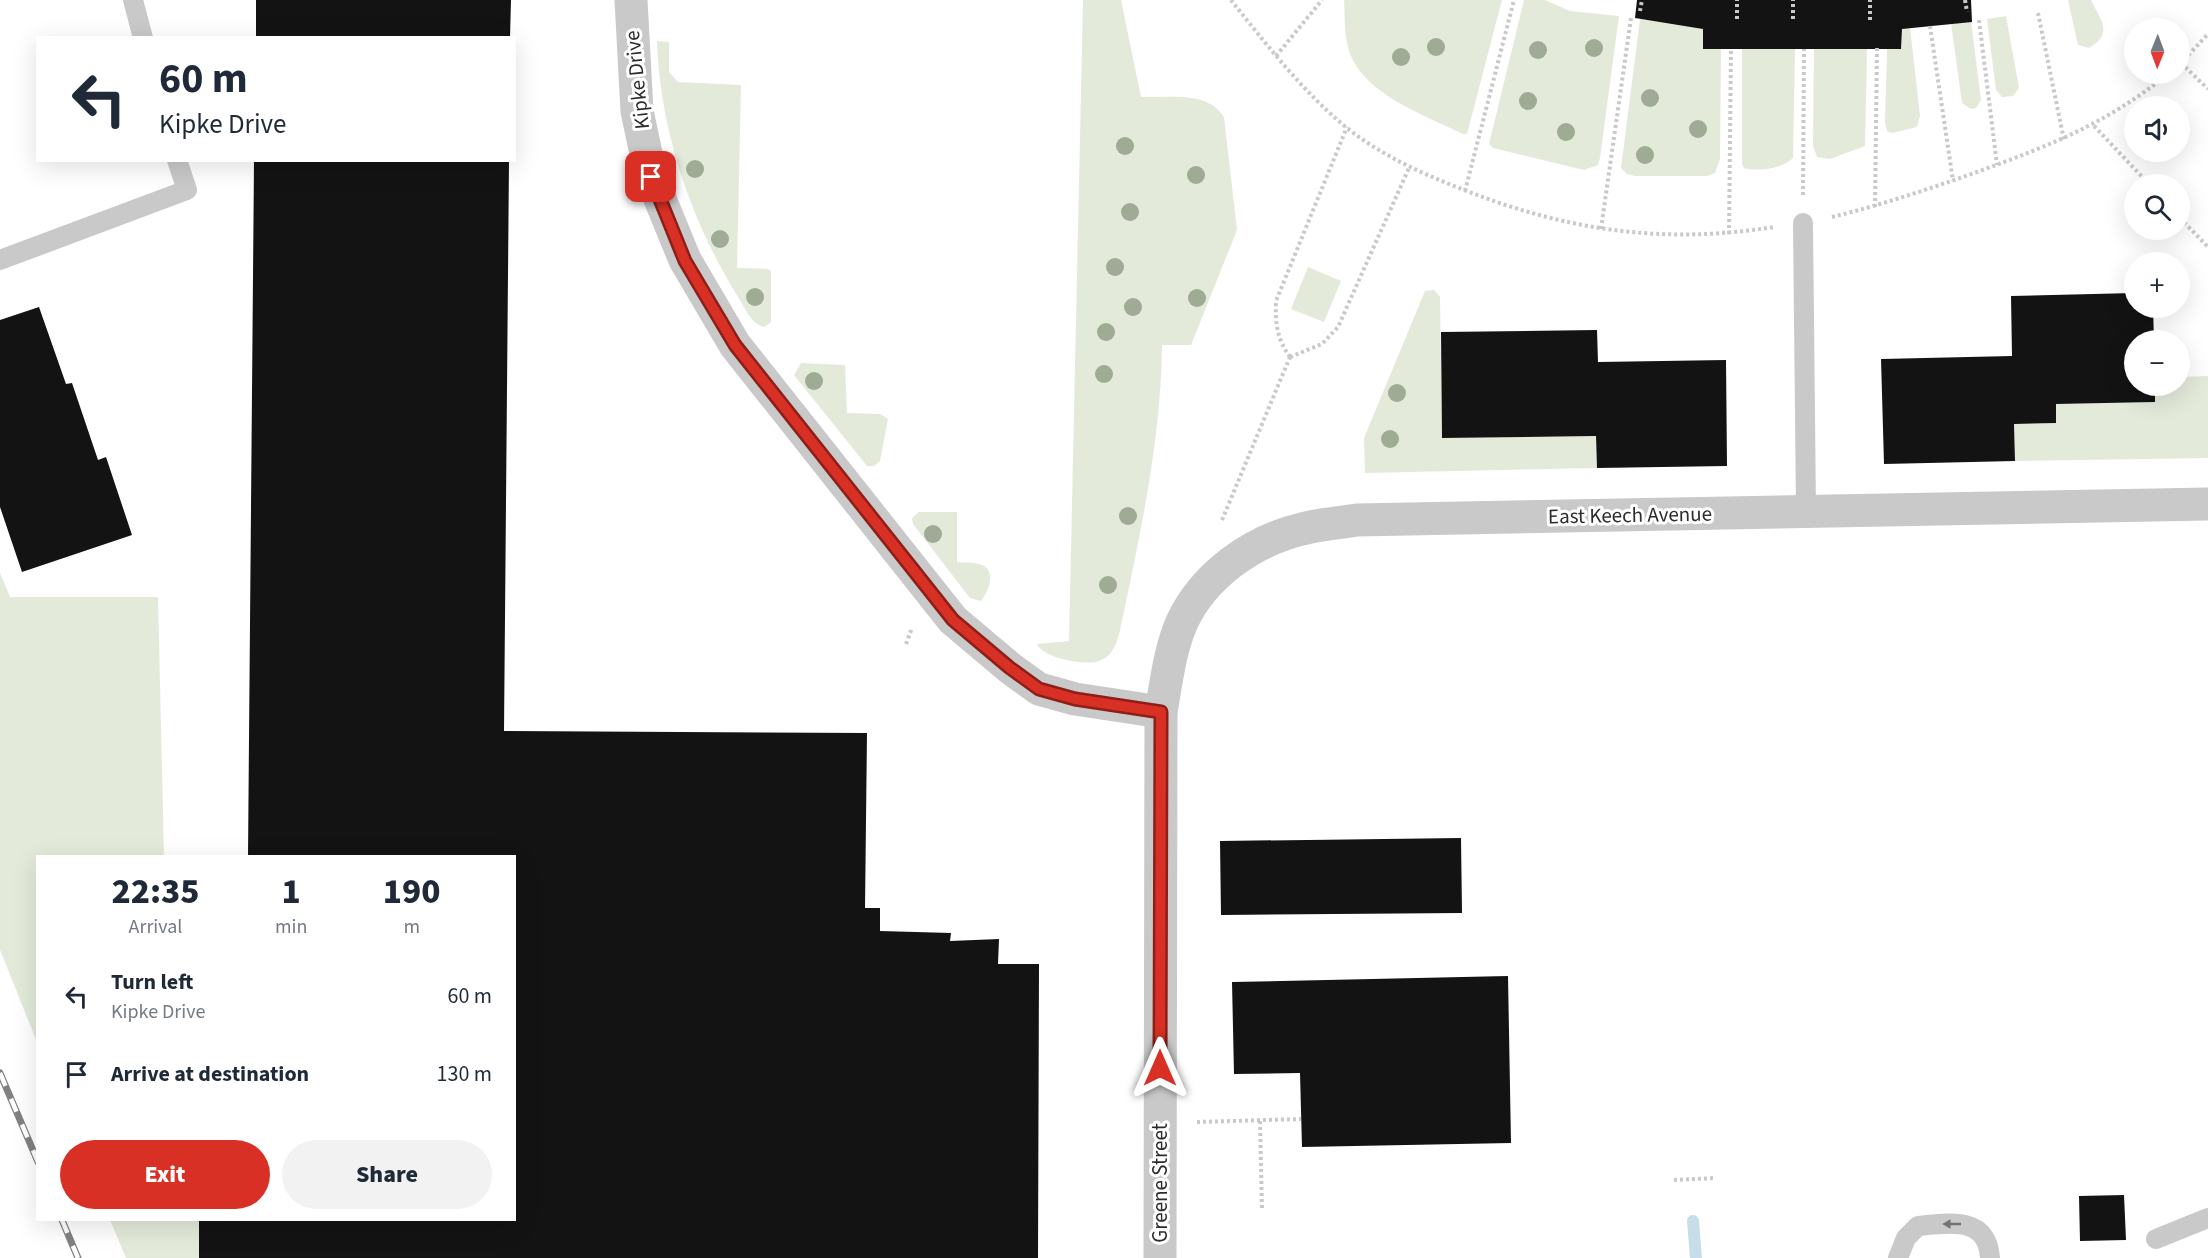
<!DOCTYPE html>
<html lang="en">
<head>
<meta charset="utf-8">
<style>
  :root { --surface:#fff; --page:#f2f2f3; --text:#1f2937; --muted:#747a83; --accent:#d93025 }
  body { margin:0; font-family:"Source Sans 3",sans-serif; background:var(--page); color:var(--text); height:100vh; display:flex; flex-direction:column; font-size:22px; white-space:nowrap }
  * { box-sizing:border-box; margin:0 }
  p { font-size:20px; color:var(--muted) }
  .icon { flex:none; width:33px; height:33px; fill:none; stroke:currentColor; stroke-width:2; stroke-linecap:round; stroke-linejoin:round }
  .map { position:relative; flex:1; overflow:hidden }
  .sheet { position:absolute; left:36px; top:855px; width:480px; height:366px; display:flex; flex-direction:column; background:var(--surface); border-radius:0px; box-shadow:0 6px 24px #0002 }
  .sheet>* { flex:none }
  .banner { position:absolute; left:36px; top:36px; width:480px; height:126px; border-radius:0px; box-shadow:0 6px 24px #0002; background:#fff; color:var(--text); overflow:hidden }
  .needle { width:39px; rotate:181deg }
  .controls { position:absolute; left:2124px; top:18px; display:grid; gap:12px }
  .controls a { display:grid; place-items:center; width:66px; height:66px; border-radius:50%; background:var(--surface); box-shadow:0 6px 24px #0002; font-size:30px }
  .pin { position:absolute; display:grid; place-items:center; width:51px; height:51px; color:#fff; margin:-26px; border-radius:12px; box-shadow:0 3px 9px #0006 }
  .me { position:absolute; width:66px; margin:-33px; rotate:0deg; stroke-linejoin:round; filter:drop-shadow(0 0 4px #0008) }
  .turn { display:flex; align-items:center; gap:21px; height:126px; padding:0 24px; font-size:27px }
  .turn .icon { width:78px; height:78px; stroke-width:2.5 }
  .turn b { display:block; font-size:42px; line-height:51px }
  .eta { display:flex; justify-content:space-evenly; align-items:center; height:102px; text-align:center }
  .eta b { font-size:36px; font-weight:800; line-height:42px }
  .action { display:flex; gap:12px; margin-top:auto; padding:12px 24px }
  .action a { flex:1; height:69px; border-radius:36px; background:var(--accent); color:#fff; font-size:24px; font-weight:800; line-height:69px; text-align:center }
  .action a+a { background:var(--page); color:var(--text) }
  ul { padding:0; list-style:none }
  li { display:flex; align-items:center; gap:18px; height:78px; padding:0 24px }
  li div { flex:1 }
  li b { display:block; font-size:22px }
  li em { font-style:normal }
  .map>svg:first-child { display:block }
</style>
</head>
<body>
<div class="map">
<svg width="2208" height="1258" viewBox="0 0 2208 1258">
  <rect width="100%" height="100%" fill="#fff"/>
  <g fill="#e3eada">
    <path d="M1083,0H1121L1141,97C1168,98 1208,90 1224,117L1237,230L1191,345H1162C1161,442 1140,535 1120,630C1117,643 1113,656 1099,661C1086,666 1042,658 1037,644L1069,641Z"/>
    <path d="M1344,0H1502L1467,134H1463C1425,115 1364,95 1349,51C1344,35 1345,16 1344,0Z"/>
    <path d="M1524,0H1545L1570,11L1619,16L1600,158L1598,165L1584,170L1493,148L1489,144Z"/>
    <path d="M2068,0H2091C2101,21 2114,33 2089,48L2078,45Z"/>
    <path d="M2006,16L2019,88L2013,96L2002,97L1996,90L1987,19Z"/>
    <path d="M1640,19L1703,27V49H1721L1720,159L1715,173L1707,176H1635L1627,174L1621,168Z"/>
    <path d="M1971,21L1981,100L1976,108L1971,109L1962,103L1951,23Z"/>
    <path d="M1902,27H1910L1920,116L1917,127L1892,133L1887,131L1885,123L1887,49H1901Z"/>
    <path d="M657,41L669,42V72L678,82L741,85L737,268L768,269L771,271V322L764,327C751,324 745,308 738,297C691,221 660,131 657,41Z"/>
    <path d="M1867,48L1865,146L1830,159L1817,157L1813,146L1814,49Z"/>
    <path d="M1742,49H1795L1793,158C1784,168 1757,172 1744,168L1742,164Z"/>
    <path d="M1308,267L1341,281L1324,322L1291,309Z"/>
    <path d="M1434,290L1440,297L1442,438L1596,436L1597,468L1365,473L1364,438L1425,291Z"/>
    <path d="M801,363L845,365L847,413L880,414L888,419L880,461L874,466H867L794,375Z"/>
    <path d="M2208,376V458L2015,461L2014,424L2056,423V404L2155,402V386H2180V377Z"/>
    <path d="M919,512H957V562C965,563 975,562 982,565C997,571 988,593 981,601L970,598L913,524L912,518Z"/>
    <path d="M0,573L10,597H158L164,856H38L37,1042L0,950Z"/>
    <path d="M110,1220H199V1258H126Z"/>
  </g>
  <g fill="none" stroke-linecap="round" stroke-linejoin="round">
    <path stroke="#c7dde9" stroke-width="12" d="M1693,1221L1696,1258"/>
  </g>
  <g fill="#131313">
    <path d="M256,0H511L510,38H256Z"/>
    <path d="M1637,0H1971L1972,22L1902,29L1901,49H1703V29L1635,18Z"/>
    <path d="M254,160H509L504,731L867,733L865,908H880V931L951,933L950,941L999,939L998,964H1039L1038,1258H199V1220H514V856H248Z"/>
    <path d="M2134,293V308H2153L2154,340H2134V386H2155V402L2056,404V423L2014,424L2015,461L1884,464L1881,359L2012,356L2011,296Z"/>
    <path d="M39,307L66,384L72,383L98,460L106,457L132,535L22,572L0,507V320Z"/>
    <path d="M1597,330L1598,362L1726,360L1727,466L1597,468L1596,436L1442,438L1441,332Z"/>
    <path d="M1461,838L1462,913L1221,915L1220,841Z"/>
    <path d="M1508,976L1511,1143L1302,1147L1300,1073L1234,1074L1232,982Z"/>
    <path d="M2124,1195L2126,1240L2080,1241L2079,1196Z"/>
  </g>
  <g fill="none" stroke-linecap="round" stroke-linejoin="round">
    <g stroke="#c9c9c9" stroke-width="4" stroke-dasharray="3 3" stroke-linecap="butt">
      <path d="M1231,0C1266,44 1303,92 1347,128C1381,155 1419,172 1459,188C1564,230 1662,245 1774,227"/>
      <path d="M1965,0L1967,12"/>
      <path d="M1640,11L1642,0"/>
      <path d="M2038,13L2064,140"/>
      <path d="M1737,19V0"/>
      <path d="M1793,19V0"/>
      <path d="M1870,20V0"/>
      <path d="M1979,20L1997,165"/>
      <path d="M1930,26L1953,181"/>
      <path d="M1276,56L1322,0"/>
      <path d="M2181,63L2208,89"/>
      <path d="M2180,64L2208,34"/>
      <path d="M2094,126L2149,184"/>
      <path d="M1465,191L1514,0"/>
      <path d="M1803,195L1804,49"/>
      <path d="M1875,207L1877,48"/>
      <path d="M1832,217C1881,205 1929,189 1977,172C2051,145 2106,124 2168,74"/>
      <path d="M2180,218L2208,247"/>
      <path d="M1601,229L1631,18"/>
      <path d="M1729,234L1731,49"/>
      <path d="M1290,357C1277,339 1275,323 1276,301L1347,127"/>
      <path d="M1290,357L1322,344L1338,327L1409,168"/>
      <path d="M1222,520L1290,357"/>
      <path d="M906,644L912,628"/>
      <path d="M1260,1121L1262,1211"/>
      <path d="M1197,1122L1301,1119"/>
      <path d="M1674,1180L1715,1178"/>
    </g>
    <g stroke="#c9c9c9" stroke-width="20">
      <path d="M133,0L143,38"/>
      <path d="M1803,223L1806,511"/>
      <path d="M0,260L187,190L177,160"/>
      <path d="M2156,1239L2208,1218"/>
      <path d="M1898,1258L1906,1238L1918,1226C1948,1223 1987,1215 1990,1258"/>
    </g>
    <g stroke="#c9c9c9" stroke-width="33">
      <path d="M631,0L637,111L651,177L685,260L735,345L953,620L1010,668L1039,689L1075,699L1161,712"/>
      <path d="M1160,1258L1161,712C1166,683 1170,649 1182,622C1204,575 1252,541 1302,529C1320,524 1339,523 1357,520L2208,504"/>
    </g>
    <g stroke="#818181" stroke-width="7">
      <g id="rail">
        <path d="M0,1073L38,1162"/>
        <path d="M62,1220L78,1258"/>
      </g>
    </g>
    <use href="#rail" stroke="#fff" stroke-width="4.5" stroke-dasharray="14" stroke-linecap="butt"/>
  </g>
  <g fill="#9fab94">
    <circle cx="1436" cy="47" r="9"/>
    <circle cx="1594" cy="48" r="9"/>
    <circle cx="1538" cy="50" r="9"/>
    <circle cx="1401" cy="57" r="9"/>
    <circle cx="1650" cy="98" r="9"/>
    <circle cx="1528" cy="101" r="9"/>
    <circle cx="1698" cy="129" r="9"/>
    <circle cx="1566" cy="132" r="9"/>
    <circle cx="1125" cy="146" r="9"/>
    <circle cx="1645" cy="155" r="9"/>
    <circle cx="695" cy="169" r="9"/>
    <circle cx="1196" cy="175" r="9"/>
    <circle cx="1130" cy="212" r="9"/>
    <circle cx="720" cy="239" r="9"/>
    <circle cx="1115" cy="267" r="9"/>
    <circle cx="755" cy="297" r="9"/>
    <circle cx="1197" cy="298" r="9"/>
    <circle cx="1133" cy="307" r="9"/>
    <circle cx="1106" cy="332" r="9"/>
    <circle cx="1104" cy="374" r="9"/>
    <circle cx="814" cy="381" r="9"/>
    <circle cx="1397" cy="393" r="9"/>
    <circle cx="1390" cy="439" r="9"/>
    <circle cx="1128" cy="516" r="9"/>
    <circle cx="933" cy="534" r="9"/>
    <circle cx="1108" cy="585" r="9"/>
  </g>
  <defs><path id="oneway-solid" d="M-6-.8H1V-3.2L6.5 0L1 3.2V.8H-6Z" transform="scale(1.5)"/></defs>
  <use fill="#737373" href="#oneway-solid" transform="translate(1952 1224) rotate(180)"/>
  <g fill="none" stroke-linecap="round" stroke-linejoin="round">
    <g stroke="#8d1f18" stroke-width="15">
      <path id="route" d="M651,177L685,261L735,345L953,620L1010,668L1039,689L1075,699L1161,712L1160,1068"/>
    </g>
    <use href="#route" stroke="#d93025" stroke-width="10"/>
  </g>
  <g text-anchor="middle" stroke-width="6" stroke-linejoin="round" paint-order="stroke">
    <g font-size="21" fill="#2c2c2c" stroke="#fff">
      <text transform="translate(637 80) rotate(-96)" y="7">Kipke Drive</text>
      <text transform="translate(1630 515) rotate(-1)" y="7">East Keech Avenue</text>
      <text transform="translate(1160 1183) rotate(-90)" y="7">Greene Street</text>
    </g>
  </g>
</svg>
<div class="controls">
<a><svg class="needle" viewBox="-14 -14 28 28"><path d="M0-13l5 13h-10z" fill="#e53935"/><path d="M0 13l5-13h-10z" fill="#747a83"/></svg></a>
<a><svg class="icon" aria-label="sound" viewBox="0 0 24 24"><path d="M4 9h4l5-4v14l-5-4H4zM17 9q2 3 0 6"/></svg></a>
<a><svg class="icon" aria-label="search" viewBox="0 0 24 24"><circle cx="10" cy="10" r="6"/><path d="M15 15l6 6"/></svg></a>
<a>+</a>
<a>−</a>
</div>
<div class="pin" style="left:651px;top:177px;background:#d93025"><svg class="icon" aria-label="arrive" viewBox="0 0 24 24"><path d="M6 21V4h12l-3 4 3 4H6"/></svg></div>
<svg class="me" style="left:1160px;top:1068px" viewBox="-20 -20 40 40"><path d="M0-17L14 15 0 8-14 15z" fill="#d93025" stroke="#fff" stroke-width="4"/></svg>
<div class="banner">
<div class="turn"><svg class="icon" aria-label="left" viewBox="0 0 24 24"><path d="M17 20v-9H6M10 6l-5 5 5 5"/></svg><div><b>60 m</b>Kipke Drive</div></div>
</div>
<section class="sheet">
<div class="eta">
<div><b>22:35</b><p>Arrival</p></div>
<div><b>1</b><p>min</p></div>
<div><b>190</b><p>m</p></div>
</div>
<ul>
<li><svg class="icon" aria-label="left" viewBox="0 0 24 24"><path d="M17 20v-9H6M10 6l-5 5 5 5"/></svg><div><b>Turn left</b><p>Kipke Drive</p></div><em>60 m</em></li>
<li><svg class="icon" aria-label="arrive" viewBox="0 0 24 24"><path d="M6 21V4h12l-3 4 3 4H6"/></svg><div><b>Arrive at destination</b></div><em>130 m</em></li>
</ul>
<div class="action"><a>Exit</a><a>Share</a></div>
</section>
</div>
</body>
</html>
